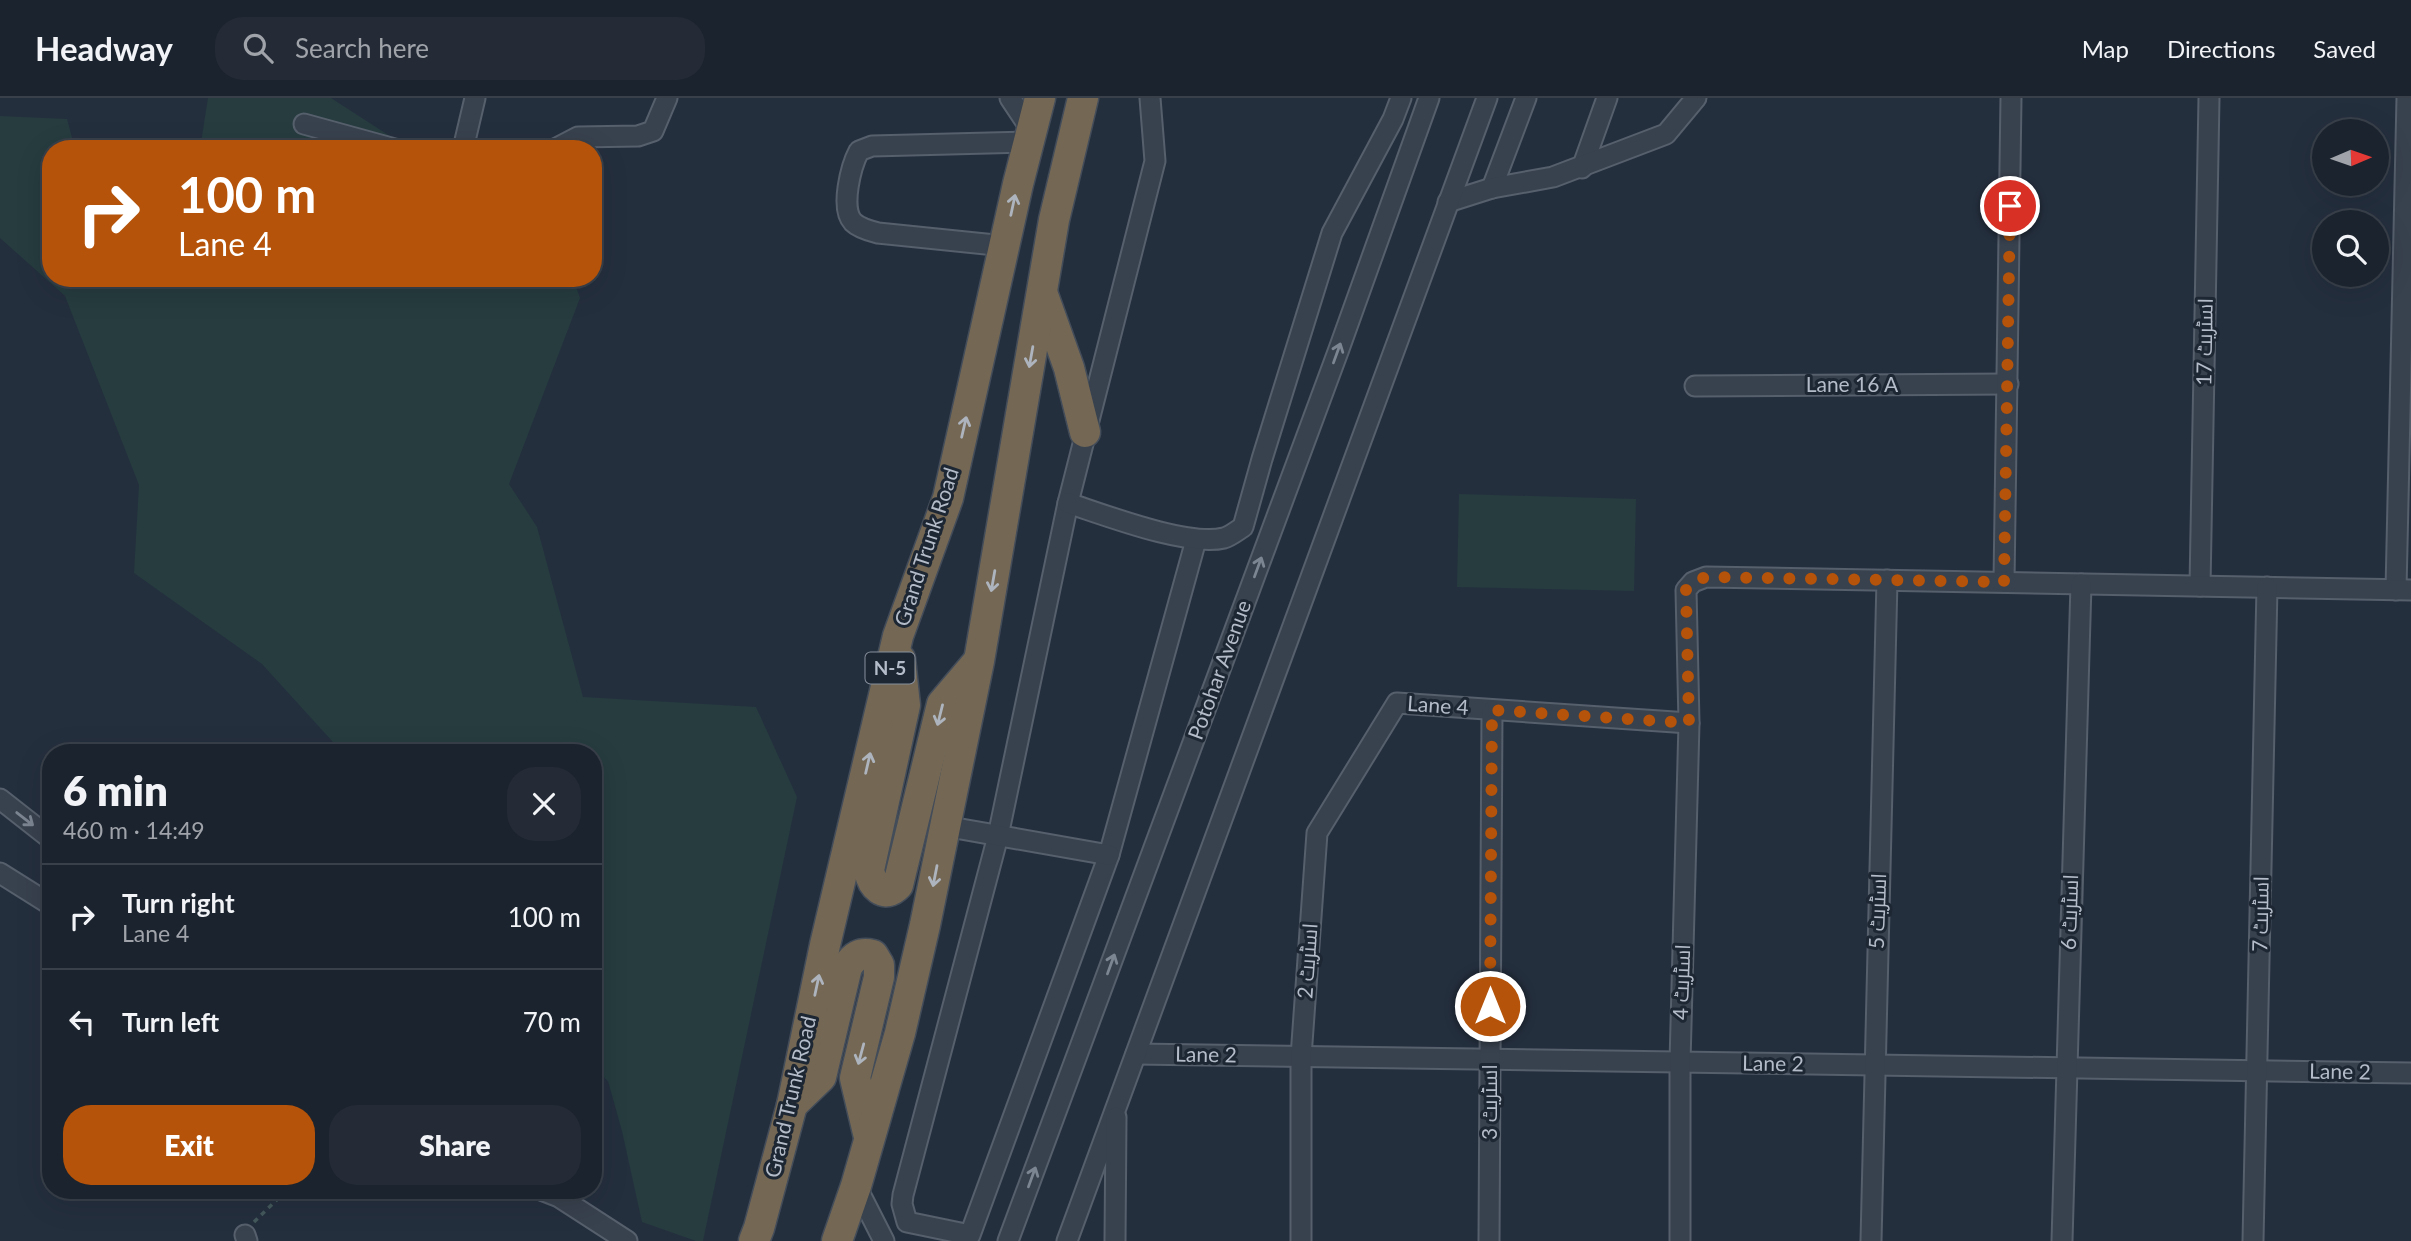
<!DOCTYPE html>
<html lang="en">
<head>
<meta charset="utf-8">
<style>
  :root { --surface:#1b232e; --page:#242b36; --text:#f1f3f6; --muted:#a0a4aa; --line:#39404a; --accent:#b45309 }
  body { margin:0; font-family:Lato,Cairo,sans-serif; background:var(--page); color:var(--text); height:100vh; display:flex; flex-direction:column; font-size:26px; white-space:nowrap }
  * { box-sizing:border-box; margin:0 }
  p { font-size:23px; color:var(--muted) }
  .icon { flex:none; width:38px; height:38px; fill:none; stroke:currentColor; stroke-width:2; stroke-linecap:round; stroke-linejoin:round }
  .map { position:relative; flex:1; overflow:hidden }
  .details { position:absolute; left:42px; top:646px; width:560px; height:455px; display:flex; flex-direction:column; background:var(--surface); border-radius:28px; box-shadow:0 7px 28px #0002,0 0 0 2px var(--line) }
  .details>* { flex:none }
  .banner { position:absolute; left:42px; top:42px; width:560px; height:147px; border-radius:28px; box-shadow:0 7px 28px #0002,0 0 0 2px var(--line); background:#b45309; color:#fff; overflow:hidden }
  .needle { width:46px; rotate:88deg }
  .fabs { position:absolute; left:2312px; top:21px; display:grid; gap:14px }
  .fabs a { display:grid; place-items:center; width:77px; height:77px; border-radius:50%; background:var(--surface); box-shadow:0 7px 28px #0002,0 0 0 2px var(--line); font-size:35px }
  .pin { position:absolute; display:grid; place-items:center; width:60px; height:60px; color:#fff; margin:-30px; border:4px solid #fff; border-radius:50%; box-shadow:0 2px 7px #0007 }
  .me { position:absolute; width:77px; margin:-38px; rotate:0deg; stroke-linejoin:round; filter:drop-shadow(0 0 5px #0008) }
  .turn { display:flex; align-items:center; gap:24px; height:147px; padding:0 21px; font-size:32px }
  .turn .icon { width:91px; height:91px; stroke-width:2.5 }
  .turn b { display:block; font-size:49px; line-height:60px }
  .round { display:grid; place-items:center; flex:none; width:74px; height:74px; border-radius:28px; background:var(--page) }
  .summary { display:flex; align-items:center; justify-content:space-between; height:119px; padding:0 21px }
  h1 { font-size:42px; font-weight:800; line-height:52px }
  .cta { display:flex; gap:14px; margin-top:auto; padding:14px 21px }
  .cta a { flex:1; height:80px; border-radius:28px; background:var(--accent); color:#fff; font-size:28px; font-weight:800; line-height:80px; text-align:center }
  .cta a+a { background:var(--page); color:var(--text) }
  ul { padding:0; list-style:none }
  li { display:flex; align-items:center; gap:21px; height:105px; padding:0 21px; border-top:2px solid var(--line) }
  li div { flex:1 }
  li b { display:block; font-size:26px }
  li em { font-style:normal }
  header { display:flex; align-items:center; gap:42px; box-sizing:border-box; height:98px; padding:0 35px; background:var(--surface); border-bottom:2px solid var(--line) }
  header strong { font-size:33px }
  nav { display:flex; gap:38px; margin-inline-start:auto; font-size:24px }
  .search { width:490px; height:63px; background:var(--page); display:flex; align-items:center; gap:18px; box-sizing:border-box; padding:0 24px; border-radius:28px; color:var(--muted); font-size:26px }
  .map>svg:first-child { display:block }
</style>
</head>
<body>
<header>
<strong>Headway</strong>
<div class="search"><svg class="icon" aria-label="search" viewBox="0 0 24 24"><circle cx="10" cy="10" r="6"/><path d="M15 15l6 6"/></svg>Search here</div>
<nav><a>Map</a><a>Directions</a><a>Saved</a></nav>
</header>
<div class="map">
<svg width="2411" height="1143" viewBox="0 0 2411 1143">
  <rect width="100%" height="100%" fill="#242f3e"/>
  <g fill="#263c3f">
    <path d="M208,0H331L410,51H200Z"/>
    <path d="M0,18L67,21L75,51H51V180H573L580,200L509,386L537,429L583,599L756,609L797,699L703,1143H696L642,1124L622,1033L608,983L593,970V654H342L262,566L134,475L139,387L65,198L0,140Z"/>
    <path d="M1459,396L1636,401L1634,493L1457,489Z"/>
  </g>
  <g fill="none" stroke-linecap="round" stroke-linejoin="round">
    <g stroke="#565f6c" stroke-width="23">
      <g id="minor">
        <path d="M1010,0L1032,33"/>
        <path d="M1150,0L1155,63L1068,405L998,738L903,1097L902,1106L907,1124L970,1137L1109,757L1196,442"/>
        <path d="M304,26L395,51"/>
        <path d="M463,51L475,0"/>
        <path d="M555,51L578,39L638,38L653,33L667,0"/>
        <path d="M1582,70L1607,0"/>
        <path d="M1492,90L1526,0"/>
        <path d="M1448,104L1492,90L1553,79L1666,36L1696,0"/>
        <path d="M1005,148L878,135C870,133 859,130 853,124C840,110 851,68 859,53L872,48L1029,44"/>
        <path d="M1695,288L2008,286"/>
        <path d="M1068,405C1105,417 1188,449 1224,440C1231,438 1238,432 1243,429L1262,361L1332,135L1393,21L1401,0"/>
        <path d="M2004,484L2011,0"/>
        <path d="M2200,488L2209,0"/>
        <path d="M2396,492L2407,0"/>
        <path d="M0,701L51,741"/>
        <path d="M944,728L1109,757"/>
        <path d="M0,775L51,807"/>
        <path d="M1136,956L2411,975"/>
        <path d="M856,1088L884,1143"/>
        <path d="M541,1092L559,1099L627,1143"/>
        <path d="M245,1137L247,1143"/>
        <path d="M1008,1143L1339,251L1429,0"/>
        <path d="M1067,1143L1487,0"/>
        <path d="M1115,1143L1116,1019"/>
        <path d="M1301,1143V959L1317,735L1397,605L1689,625"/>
        <path d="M1489,1143L1492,613"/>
        <path d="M1680,1143V964L1689,625L1686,492L1693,484L1706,479L2411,492"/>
        <path d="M1871,1143L1887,482"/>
        <path d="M2062,1143L2081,486"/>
        <path d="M2253,1143L2267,489"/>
      </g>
    </g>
    <g stroke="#434c59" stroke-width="33">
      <g id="highway">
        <path d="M1043,197L1069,270L1085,334"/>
        <path d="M900,561L905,607L869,772C872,788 884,802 898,787L942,606L976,566"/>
        <path d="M792,1007L821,979L847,869C854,858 860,854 873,857L879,867V879L855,980L869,1039"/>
        <path d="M754,1143L759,1130L792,1007L825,847L898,538L948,400L1018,86L1040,0"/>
        <path d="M837,1143L856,1088L900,935L925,827L979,563L1054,122L1083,0"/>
      </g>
    </g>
    <g stroke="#44595c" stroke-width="3.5" stroke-dasharray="5 5" stroke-linecap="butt">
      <path d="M47,823L45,836L51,855"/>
      <path d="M254,1124L287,1092"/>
    </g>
    <use href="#minor" stroke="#38414e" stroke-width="19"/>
    <use href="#highway" stroke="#746855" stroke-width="30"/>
  </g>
  <defs><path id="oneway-shaft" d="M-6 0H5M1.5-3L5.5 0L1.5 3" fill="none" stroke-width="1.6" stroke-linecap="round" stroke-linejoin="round" transform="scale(1.75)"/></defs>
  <g stroke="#aeb4bd">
    <use href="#oneway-shaft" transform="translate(1013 107) rotate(-78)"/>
    <use href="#oneway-shaft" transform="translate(1031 259) rotate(100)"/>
    <use href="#oneway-shaft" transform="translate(964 329) rotate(-77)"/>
    <use href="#oneway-shaft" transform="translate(993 483) rotate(100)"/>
    <use href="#oneway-shaft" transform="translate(940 617) rotate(104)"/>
    <use href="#oneway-shaft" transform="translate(868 665) rotate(-77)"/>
    <use href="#oneway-shaft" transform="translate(935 778) rotate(101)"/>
    <use href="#oneway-shaft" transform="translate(817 887) rotate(-78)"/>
    <use href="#oneway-shaft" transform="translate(861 956) rotate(105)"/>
  </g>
  <g stroke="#7c8592">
    <use href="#oneway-shaft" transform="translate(1337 255) rotate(-70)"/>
    <use href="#oneway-shaft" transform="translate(1258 469) rotate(-70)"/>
    <use href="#oneway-shaft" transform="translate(25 721) rotate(38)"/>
    <use href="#oneway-shaft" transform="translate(1111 866) rotate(-70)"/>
    <use href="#oneway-shaft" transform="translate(1032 1079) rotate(-70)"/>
  </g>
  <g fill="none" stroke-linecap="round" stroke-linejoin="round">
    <path stroke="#b45309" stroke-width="12" stroke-dasharray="0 21.6" d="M1490,908L1492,612L1689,625L1686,492L1693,484L1706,479L2004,484L2010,108"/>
  </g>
  <g text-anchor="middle" stroke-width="6" stroke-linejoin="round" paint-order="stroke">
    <rect fill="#1d2633" stroke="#878f9c" stroke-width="2" x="865.5" y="554.5" width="49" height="31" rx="5"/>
    <g font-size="19" font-weight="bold" fill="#b4bcc9">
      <text x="890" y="577">N-5</text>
    </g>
    <g font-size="21" fill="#b4bcc9" stroke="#1d2633">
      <text transform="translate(2205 244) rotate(-89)" y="7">اسٹریٹ 17</text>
      <text x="1852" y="294">Lane 16 A</text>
      <text transform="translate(927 449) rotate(-72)" y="7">Grand Trunk Road</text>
      <text transform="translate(1220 572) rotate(-70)" y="7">Potohar Avenue</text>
      <text transform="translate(1438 608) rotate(4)" y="7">Lane 4</text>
      <text transform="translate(1878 813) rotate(-88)" y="7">اسٹریٹ 5</text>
      <text transform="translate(2070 814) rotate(-88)" y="7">اسٹریٹ 6</text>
      <text transform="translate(2261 816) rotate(-89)" y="7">اسٹریٹ 7</text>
      <text transform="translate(1308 863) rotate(-86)" y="7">اسٹریٹ 2</text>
      <text transform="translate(1682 884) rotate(-88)" y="7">اسٹریٹ 4</text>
      <text transform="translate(1206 957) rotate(1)" y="7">Lane 2</text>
      <text transform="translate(1773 966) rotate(1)" y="7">Lane 2</text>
      <text transform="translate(2340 974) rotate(1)" y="7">Lane 2</text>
      <text transform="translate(791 999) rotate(-77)" y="7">Grand Trunk Road</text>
      <text transform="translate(1490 1004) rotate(-90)" y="7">اسٹریٹ 3</text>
    </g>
  </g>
</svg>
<div class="fabs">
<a><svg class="needle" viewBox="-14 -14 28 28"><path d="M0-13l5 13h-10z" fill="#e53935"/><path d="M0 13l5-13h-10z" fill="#a0a4aa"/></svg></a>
<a><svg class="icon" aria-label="search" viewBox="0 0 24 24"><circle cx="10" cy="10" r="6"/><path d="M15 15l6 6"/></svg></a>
</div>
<div class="pin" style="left:2010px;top:108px;background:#d93025"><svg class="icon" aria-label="arrive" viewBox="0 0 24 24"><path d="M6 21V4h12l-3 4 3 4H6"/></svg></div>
<svg class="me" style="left:1490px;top:908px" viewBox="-20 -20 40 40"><circle r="17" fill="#b45309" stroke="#fff" stroke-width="3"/><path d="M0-11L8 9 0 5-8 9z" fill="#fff"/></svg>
<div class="banner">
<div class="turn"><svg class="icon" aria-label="right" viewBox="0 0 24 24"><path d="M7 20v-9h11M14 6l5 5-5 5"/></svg><div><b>100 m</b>Lane 4</div></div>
</div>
<section class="details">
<div class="summary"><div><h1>6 min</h1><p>460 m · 14:49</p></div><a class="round"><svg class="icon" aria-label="close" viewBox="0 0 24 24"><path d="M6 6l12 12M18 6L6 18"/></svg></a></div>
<ul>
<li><svg class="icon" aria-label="right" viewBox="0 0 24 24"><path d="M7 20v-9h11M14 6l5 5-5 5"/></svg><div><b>Turn right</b><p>Lane 4</p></div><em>100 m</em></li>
<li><svg class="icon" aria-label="left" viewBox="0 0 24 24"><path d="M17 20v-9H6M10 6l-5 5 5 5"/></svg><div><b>Turn left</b></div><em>70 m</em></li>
</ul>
<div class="cta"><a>Exit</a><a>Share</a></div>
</section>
</div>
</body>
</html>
